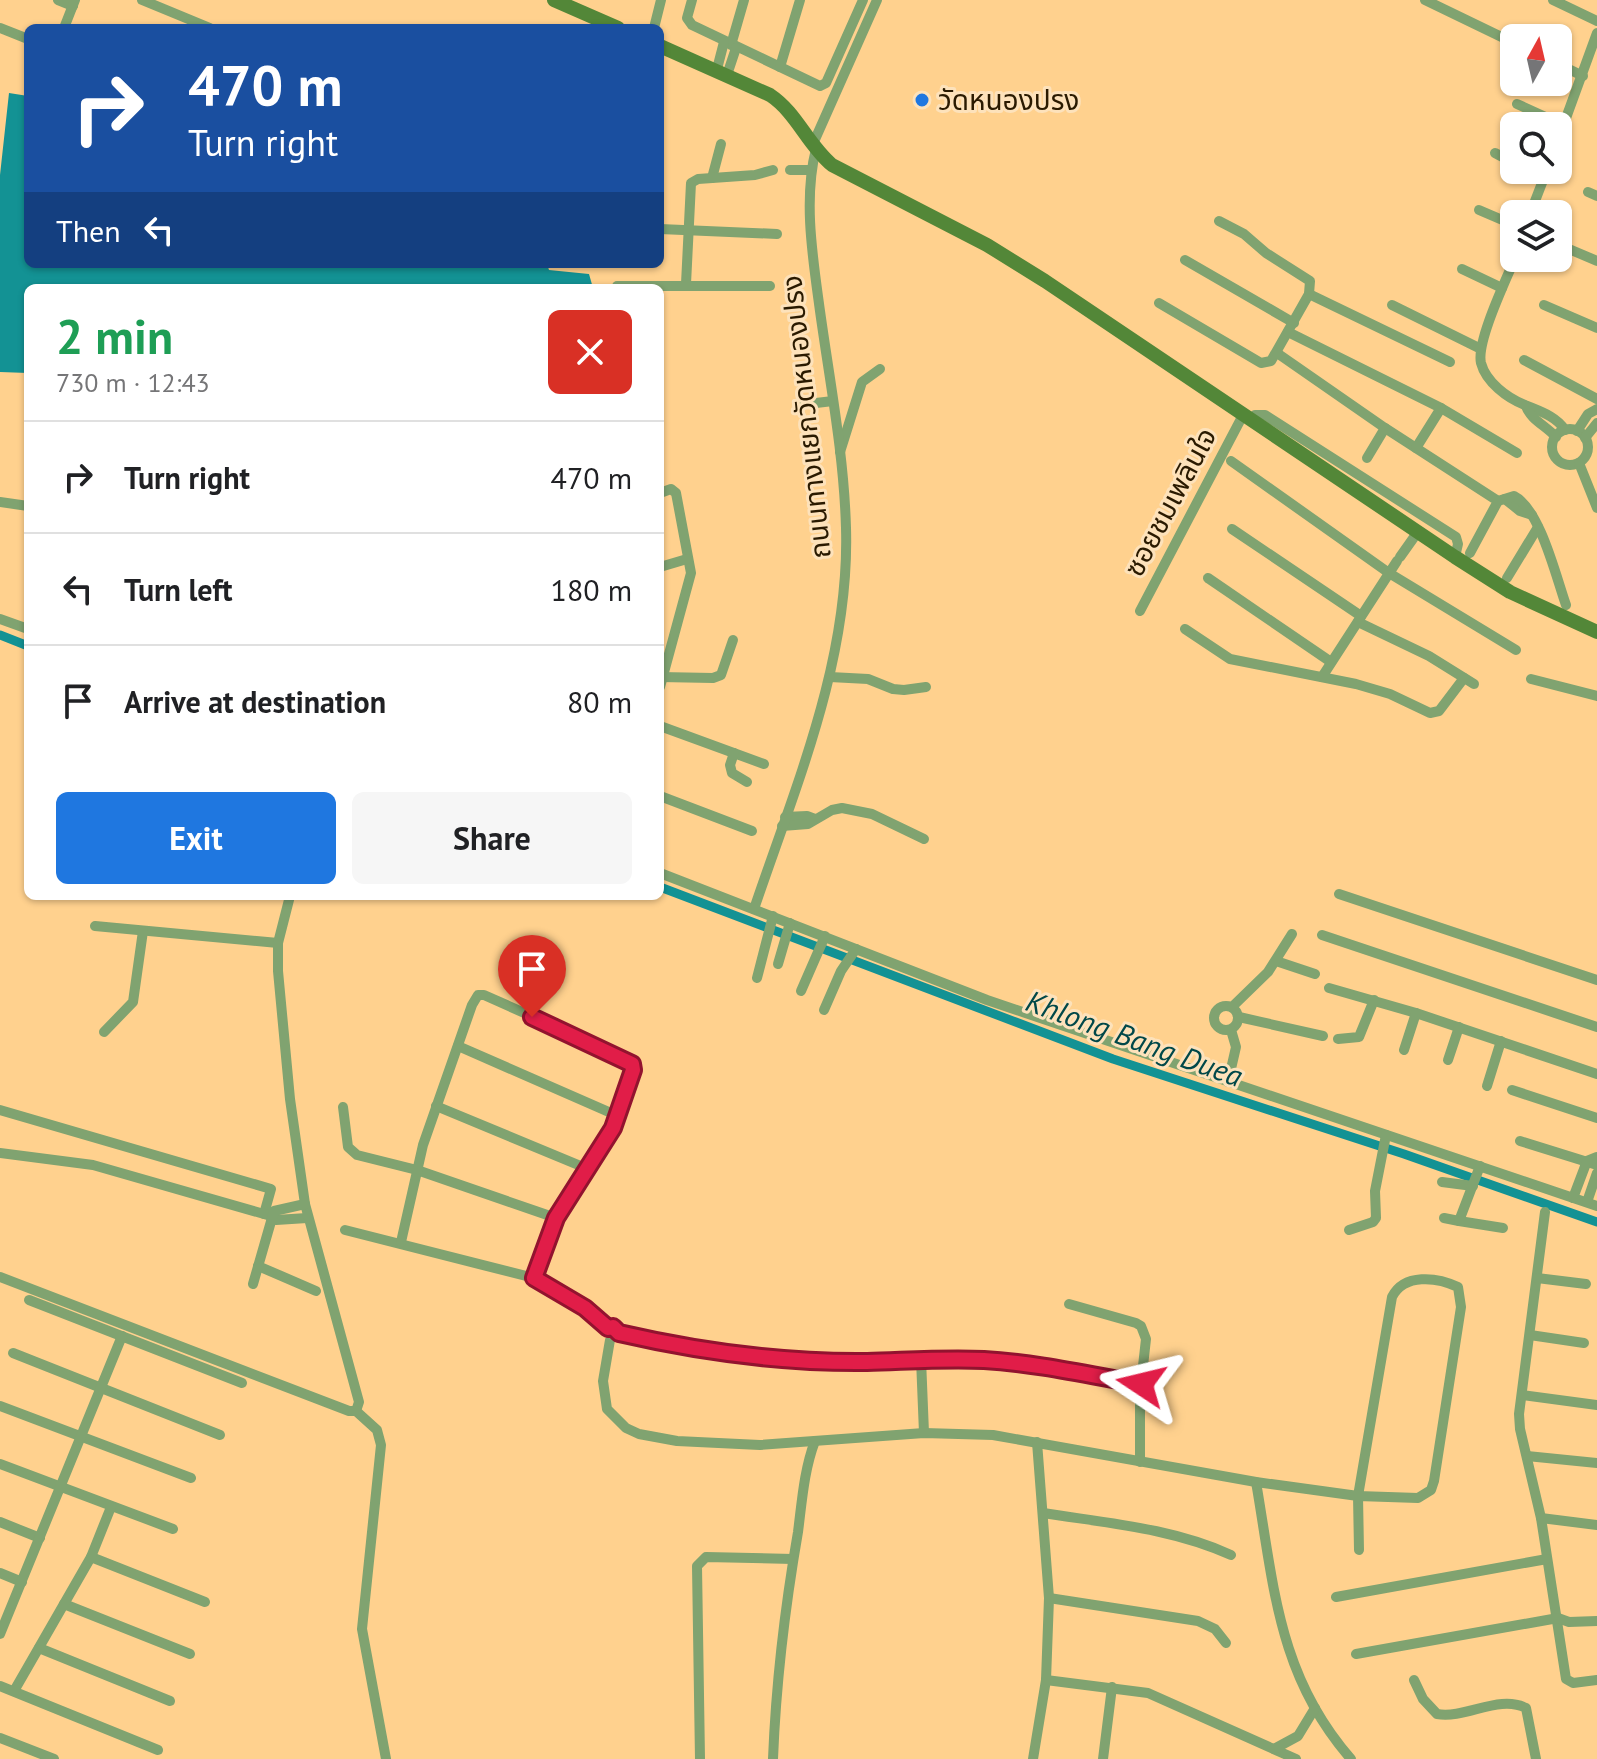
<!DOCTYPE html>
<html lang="en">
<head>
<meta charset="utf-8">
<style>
  :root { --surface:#fff; --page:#f6f6f6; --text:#202124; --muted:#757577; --line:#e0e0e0; --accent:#1f77e0 }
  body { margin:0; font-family:"PT Sans","Noto Sans Thai",sans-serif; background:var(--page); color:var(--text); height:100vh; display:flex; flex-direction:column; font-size:30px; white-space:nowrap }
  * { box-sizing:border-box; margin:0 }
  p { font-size:26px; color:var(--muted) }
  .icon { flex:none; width:44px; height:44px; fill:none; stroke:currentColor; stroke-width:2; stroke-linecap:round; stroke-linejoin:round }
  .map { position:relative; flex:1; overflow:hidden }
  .details { position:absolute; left:24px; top:284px; width:640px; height:616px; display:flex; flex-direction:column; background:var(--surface); border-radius:12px; box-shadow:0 2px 6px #0004 }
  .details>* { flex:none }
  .top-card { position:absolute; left:24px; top:24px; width:640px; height:244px; border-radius:12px; box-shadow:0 2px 6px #0004; background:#1a4fa0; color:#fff; overflow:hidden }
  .needle { width:52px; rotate:8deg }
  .buttons { position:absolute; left:1500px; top:24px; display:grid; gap:16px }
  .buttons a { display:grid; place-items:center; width:72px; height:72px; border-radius:12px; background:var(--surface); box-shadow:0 2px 6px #0004; font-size:40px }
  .pin { position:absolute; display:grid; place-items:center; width:68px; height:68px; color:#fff; margin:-82px -34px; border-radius:50% 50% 50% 0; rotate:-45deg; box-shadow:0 0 8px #0007 }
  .pin .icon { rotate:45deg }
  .me { position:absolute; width:88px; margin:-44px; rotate:280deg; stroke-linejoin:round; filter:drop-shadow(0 0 6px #0008) }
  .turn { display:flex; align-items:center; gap:28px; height:168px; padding:0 32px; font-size:36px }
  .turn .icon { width:104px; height:104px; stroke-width:2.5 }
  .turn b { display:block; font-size:56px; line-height:68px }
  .then { display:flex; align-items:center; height:76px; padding:0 32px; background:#0003; gap:16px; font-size:30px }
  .round { display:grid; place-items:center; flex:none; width:84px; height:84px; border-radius:12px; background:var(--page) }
  .overview { display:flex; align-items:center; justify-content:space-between; height:136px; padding:0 32px }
  h1 { font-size:48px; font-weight:700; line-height:60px; color:#1e9e55 }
  .cta { display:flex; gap:16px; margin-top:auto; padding:16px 32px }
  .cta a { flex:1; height:92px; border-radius:12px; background:var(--accent); color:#fff; font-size:32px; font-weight:700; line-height:92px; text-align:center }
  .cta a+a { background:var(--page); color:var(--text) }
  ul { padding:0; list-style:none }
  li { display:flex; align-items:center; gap:24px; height:112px; padding:0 32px; border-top:2px solid var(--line) }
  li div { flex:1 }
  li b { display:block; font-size:30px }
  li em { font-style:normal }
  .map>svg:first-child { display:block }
</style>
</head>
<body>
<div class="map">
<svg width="1597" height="1759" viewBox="0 0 1597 1759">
  <rect width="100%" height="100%" fill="#ffd18e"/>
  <path fill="#139294" d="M9,93L28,96V264H547L549,270L589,274L593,288H28V373L0,372V175Z"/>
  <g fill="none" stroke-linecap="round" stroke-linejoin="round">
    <g stroke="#139294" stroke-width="9">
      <path d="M0,635L28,646"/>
      <path d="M660,887L1113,1059L1404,1154L1597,1222"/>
    </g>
    <g stroke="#80a370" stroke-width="10">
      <path d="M58,0L73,6"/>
      <path d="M142,0L210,28"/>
      <path d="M692,0L687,18L692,25L820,86L826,83L863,0"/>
      <path d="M1425,0L1514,43"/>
      <path d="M1553,0L1597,21"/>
      <path d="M0,28L28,39"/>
      <path d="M64,28L75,0"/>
      <path d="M654,28L661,0"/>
      <path d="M731,45L744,0"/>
      <path d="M1558,64L1583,76"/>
      <path d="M780,67L800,0"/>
      <path d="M717,69L724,42"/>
      <path d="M727,75L736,48"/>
      <path d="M1517,104L1563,125"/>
      <path d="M1558,140L1597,33"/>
      <path d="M813,144L877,0"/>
      <path d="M1495,153L1514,163"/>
      <path d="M790,170H811"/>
      <path d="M1529,170L1544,177"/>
      <path d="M712,178L721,144"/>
      <path d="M1588,192L1597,196"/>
      <path d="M1479,210L1514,225"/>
      <path d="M1530,214L1547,170"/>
      <path d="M660,229L777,234"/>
      <path d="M1569,249L1597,261"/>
      <path d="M1515,258C1506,280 1476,342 1481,363C1486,382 1507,398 1525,405C1539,411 1556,416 1565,430"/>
      <path d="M1185,260L1294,323"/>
      <path d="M1462,269L1502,288"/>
      <path d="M686,284L691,183L698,179L755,175L773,170"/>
      <path d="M617,286H770"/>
      <path d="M1309,294L1450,362"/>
      <path d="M1159,303L1261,363L1271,361L1309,294L1310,281L1266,253L1244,234L1219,221"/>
      <path d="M1392,305L1481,349"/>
      <path d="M1544,305L1597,328"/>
      <path d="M1288,332L1441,408L1517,453"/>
      <path d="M1277,353L1385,428L1498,501L1470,553"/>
      <path d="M1524,360L1597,399"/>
      <path d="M799,405L833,401"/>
      <path d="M1526,406C1530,419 1546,426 1556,437"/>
      <path d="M1252,422L1255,415H1265L1456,537L1458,544L1455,557"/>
      <circle cx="1570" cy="447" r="18"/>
      <path d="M1577,431L1588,414L1597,409"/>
      <path d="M1585,438L1597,423"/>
      <path d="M1416,448L1441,408"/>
      <path d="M840,452L862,382L880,369"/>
      <path d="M1367,458L1385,428"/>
      <path d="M1231,461L1389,573L1516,650"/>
      <path d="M1579,463L1597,508"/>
      <path d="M660,493L671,489L676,493L691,573L660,687"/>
      <path d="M1505,499L1520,511L1532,515"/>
      <path d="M1498,501L1514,496C1540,509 1556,577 1566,605"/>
      <path d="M0,502L28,506"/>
      <path d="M1232,529L1361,616"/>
      <path d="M1400,557L1417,533"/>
      <path d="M660,567L687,559"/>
      <path d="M1208,578L1331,662"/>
      <path d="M1507,578L1538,527"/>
      <path d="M1140,611L1243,415"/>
      <path d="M0,619L28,629"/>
      <path d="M1358,622L1429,656L1474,684"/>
      <path d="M1185,629L1230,659L1356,684L1390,694L1430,713L1439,711L1464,678"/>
      <path d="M660,677L713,678L721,675L733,640"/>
      <path d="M830,677L868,679L893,689L904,690L926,687"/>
      <path d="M1322,677L1397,561"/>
      <path d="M1531,679L1597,696"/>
      <path d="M660,726L764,764"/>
      <path d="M734,753L730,765L732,773L747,782"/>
      <path d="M660,796L752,831"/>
      <path d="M785,817L807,816L815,819"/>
      <path d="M782,826L808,824L832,810L842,808L872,814L924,839"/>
      <path d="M660,873L987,1000L1597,1206"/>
      <path d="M1339,894L1597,980"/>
      <path d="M754,909C796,785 850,660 846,528C844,455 830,383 820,311C813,259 803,200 816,149"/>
      <path d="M95,926L278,943"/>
      <path d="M1322,935L1597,1027"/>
      <path d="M1276,961L1315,974"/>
      <path d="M778,964L790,923"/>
      <path d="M757,978L773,916"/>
      <path d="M1329,988L1416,1013L1597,1074"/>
      <path d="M801,991L825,936"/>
      <circle cx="1226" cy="1018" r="12"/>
      <path d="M1232,1007L1268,972L1292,934"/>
      <path d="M824,1010L841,971L856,949"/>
      <path d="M1239,1017L1323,1036"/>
      <path d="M104,1032L133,1002L143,931"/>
      <path d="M1338,1039L1359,1037L1374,1000"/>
      <path d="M458,1046L618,1116"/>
      <path d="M1404,1050L1416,1013"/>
      <path d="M1448,1060L1459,1027"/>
      <path d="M1228,1082L1236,1047L1231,1030"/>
      <path d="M1487,1086L1501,1041"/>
      <path d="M1512,1090L1597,1118"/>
      <path d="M436,1106L588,1169"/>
      <path d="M343,1107L348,1147L357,1155L417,1170L556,1218"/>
      <path d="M0,1110L271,1189L264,1214"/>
      <path d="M1520,1141L1597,1165"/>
      <path d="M0,1153L93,1165L271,1216L276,1220L307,1218"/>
      <path d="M1442,1182L1473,1186"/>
      <path d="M1573,1198L1587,1161L1597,1157"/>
      <path d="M1587,1202L1597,1173"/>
      <path d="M1545,1212L1519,1414L1520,1429L1541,1518L1566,1679L1573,1683L1597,1680"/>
      <path d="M1444,1218L1459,1221L1480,1166"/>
      <path d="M1459,1221L1503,1228"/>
      <path d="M345,1230L534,1278L585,1308L608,1328"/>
      <path d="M1349,1230L1373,1222L1376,1218L1375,1191L1386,1135"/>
      <path d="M401,1242L423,1145L472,1005L478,995H484L623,1057L632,1064L627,1090L613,1128L556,1218L534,1278"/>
      <path d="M258,1266L316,1291"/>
      <path d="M0,1277L349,1411H356L359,1402L305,1204L290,1099L278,971V943L290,896"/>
      <path d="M1537,1278L1586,1284"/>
      <path d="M253,1284L274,1211L305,1204"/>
      <path d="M29,1300L242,1383"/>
      <path d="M1069,1304L1136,1323L1141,1326L1146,1339L1140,1393V1462"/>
      <path d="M619,1333C701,1352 784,1363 867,1362C906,1361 945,1358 984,1360C1036,1363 1089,1375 1141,1384"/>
      <path d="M1530,1335L1584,1343"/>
      <path d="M610,1340L603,1381L607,1409L626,1428L639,1434L677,1441L760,1445L924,1433L993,1435L1256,1482L1358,1496L1418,1498L1431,1490L1434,1481L1461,1307L1458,1287C1437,1277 1404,1273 1392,1297L1358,1496L1359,1550"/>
      <path d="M13,1353L220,1435"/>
      <path d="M921,1359L924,1433"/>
      <path d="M1522,1395L1597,1405"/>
      <path d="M0,1406L191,1478"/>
      <path d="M356,1411L377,1430L381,1445L362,1629L386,1759"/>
      <path d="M1527,1456L1597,1463"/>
      <path d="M0,1464L173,1529"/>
      <path d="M1256,1482C1274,1586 1278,1676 1351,1759"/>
      <path d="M1043,1513C1106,1523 1172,1528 1231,1555"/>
      <path d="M1541,1518L1597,1525"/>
      <path d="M0,1522L40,1538"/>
      <path d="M91,1557L205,1602"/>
      <path d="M0,1573L22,1582"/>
      <path d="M1336,1597L1547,1559"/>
      <path d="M1049,1598L1198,1621L1215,1629L1226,1643"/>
      <path d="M64,1604L190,1654"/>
      <path d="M0,1634L122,1336"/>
      <path d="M39,1648L170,1701"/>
      <path d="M1356,1654L1558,1618L1569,1622L1597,1621"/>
      <path d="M1046,1680L1148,1693L1296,1759"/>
      <path d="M1414,1680L1423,1699L1437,1714C1466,1719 1499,1694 1526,1708L1536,1759"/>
      <path d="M0,1686L158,1750"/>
      <path d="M14,1691L91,1557L111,1507"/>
      <path d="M0,1738L54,1759"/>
      <path d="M1274,1749L1298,1736L1315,1708"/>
      <path d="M700,1759L697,1566L706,1557L793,1559"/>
      <path d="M773,1759C776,1683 785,1607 798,1532C802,1501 804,1470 815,1441"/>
      <path d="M1033,1759L1046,1680L1049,1598L1037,1442"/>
      <path d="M1103,1759L1112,1687"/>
    </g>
    <g stroke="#538738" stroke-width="14">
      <path d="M554,0L618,28"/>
      <path d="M660,46L770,95C797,113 807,144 832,165L987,245L1045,281L1455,557L1510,592L1597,632"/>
    </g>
  </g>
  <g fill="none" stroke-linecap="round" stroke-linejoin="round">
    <g stroke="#92132f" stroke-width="20">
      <path id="route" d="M532,1017L632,1064L633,1070L613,1128L556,1218L534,1278L585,1308L608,1328L613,1327L619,1333C701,1352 784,1363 867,1362C906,1361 945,1358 984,1360C1036,1363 1089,1375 1141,1384"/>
    </g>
    <use href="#route" stroke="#e11d48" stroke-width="14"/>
  </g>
  <circle fill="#1f77e0" stroke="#fde2bb" stroke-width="3" cx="922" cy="100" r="8"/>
  <g text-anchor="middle" stroke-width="6" stroke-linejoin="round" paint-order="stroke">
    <g font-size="28" fill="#2a1a00" stroke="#fde2bb" text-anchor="start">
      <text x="938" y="110">วัดหนองปรง</text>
    </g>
    <g font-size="28" fill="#2a1a00" stroke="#fde2bb">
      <text transform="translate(806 417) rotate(-96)" y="10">ถนนทางแยกวัดหนองปรง</text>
      <text transform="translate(1170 502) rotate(-62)" y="10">ซอยชมเพลินใจ</text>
    </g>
    <g font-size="30" font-style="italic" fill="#014849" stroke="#fde2bb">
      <text transform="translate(1134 1039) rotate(20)" y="10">Khlong Bang Duea</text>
    </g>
  </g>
</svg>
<div class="buttons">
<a><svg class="needle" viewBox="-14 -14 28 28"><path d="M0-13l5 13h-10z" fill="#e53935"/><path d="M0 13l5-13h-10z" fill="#757577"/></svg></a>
<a><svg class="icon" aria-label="search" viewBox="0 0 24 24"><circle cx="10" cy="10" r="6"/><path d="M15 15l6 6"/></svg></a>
<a><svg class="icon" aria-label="layers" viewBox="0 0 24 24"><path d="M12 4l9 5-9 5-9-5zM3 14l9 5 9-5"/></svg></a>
</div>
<div class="pin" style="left:532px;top:1017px;background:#d93025"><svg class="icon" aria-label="arrive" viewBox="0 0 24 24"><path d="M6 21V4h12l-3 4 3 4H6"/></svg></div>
<svg class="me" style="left:1141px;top:1384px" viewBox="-20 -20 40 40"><path d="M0-17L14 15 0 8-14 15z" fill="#e11d48" stroke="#fff" stroke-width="4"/></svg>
<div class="top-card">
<div class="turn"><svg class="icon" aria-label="right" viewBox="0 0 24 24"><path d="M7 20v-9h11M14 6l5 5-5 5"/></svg><div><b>470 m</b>Turn right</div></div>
<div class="then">Then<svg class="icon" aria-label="left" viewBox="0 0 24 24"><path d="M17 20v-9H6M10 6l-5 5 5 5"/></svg></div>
</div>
<section class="details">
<div class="overview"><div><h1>2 min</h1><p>730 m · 12:43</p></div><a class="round" style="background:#d93025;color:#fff"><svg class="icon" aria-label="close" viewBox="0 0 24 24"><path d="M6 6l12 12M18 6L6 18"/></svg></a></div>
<ul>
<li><svg class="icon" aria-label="right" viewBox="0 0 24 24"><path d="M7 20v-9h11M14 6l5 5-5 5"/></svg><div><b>Turn right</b></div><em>470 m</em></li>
<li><svg class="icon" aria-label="left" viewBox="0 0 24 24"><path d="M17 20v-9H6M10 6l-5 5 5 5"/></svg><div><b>Turn left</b></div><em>180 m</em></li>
<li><svg class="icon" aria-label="arrive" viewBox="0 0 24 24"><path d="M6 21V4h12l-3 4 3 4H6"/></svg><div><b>Arrive at destination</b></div><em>80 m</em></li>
</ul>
<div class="cta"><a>Exit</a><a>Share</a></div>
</section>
</div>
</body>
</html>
